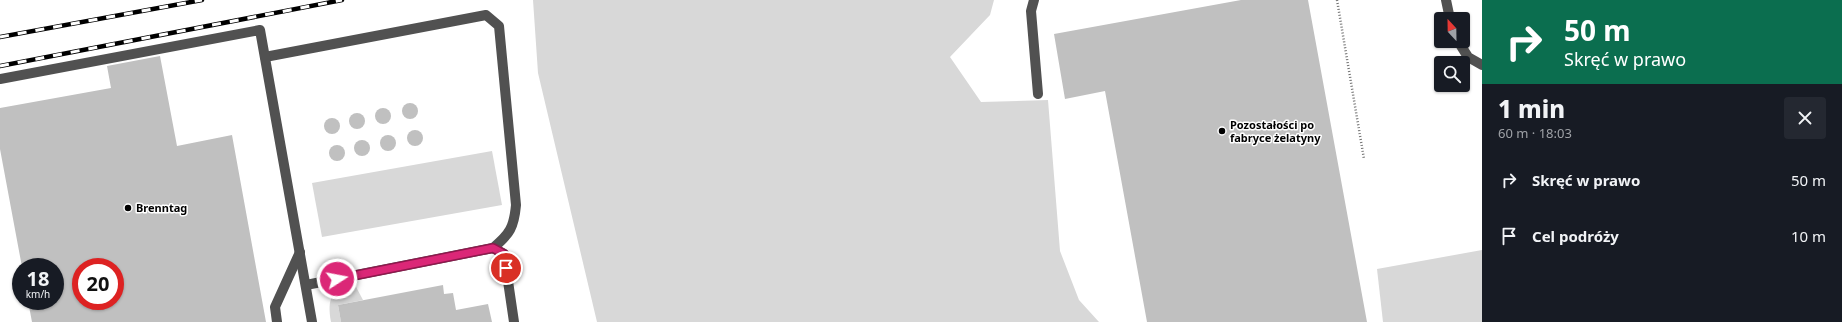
<!DOCTYPE html>
<html lang="pl">
<head>
<meta charset="utf-8">
<style>
  :root { --surface:#171b24; --page:#242831; --text:#f1f3f6; --muted:#9ea1a6 }
  body { margin:0; font-family:"Noto Sans",sans-serif; background:var(--page); color:var(--text); height:100vh; display:flex; flex-direction:column; font-size:15px; white-space:nowrap }
  * { box-sizing:border-box; margin:0 }
  p { font-size:13px; color:var(--muted) }
  .icon { flex:none; width:22px; height:22px; fill:none; stroke:currentColor; stroke-width:2; stroke-linecap:round; stroke-linejoin:round }
  .map { position:relative; flex:1; overflow:hidden }
  .side { display:flex; flex-direction:column; background:var(--surface); width:360px }
  .side>* { flex:none }
  .guide { background:#0b6e4f; color:#fff; overflow:hidden }
  .needle { width:26px; rotate:338deg }
  .controls { position:absolute; left:1434px; top:12px; display:grid; gap:8px }
  .controls a { display:grid; place-items:center; width:36px; height:36px; border-radius:4px; background:var(--surface); box-shadow:0 1px 3px #0004; font-size:20px }
  .speed { position:absolute; left:12px; top:258px; display:flex; gap:8px; font-size:20px; font-weight:700; text-align:center }
  .speed>* { display:grid; place-content:center; width:52px; height:52px; border-radius:50%; background:var(--surface); box-shadow:0 1px 3px #0004; line-height:1 }
  .speed small { font-size:10px; font-weight:400 }
  .speed .limit { border:6px solid #d22; background:#fff; color:#111 }
  .pin { position:absolute; display:grid; place-items:center; width:34px; height:34px; color:#fff; margin:-17px; border:2px solid #fff; border-radius:50%; box-shadow:0 1px 4px #0007 }
  .me { position:absolute; width:44px; margin:-22px; rotate:79deg; stroke-linejoin:round; filter:drop-shadow(0 0 3px #0008) }
  .turn { display:flex; align-items:center; gap:14px; height:84px; padding:0 16px; font-size:18px }
  .turn .icon { width:52px; height:52px; stroke-width:2.5 }
  .turn b { display:block; font-size:28px; line-height:34px }
  .round { display:grid; place-items:center; flex:none; width:42px; height:42px; border-radius:4px; background:var(--page) }
  .headline { display:flex; align-items:center; justify-content:space-between; height:68px; padding:0 16px }
  h1 { font-size:24px; font-weight:800; line-height:30px }
  ul { padding:0; list-style:none }
  li { display:flex; align-items:center; gap:12px; height:56px; padding:0 16px }
  li div { flex:1 }
  li b { display:block; font-size:15px }
  li em { font-style:normal }
  main { display:flex; flex:1; min-height:0 }
  .map>svg:first-child { display:block }
</style>
</head>
<body>
<main>
<div class="map">
<svg width="1482" height="322" viewBox="0 0 1482 322">
  <rect width="100%" height="100%" fill="#fff"/>
  <g fill="#d8d8d8">
    <path d="M533,0H994L990,15L950,57L981,102L1048,100L1060,251L1079,300L1099,322H597L538,73Z"/>
    <path d="M492,151L502,205L322,237L312,183Z"/>
    <path d="M1482,250V322H1383L1377,269Z"/>
    <path d="M354,283L363,300L338,305L341,322H331C327,298 331,290 354,283Z"/>
  </g>
  <g fill="#c0c0c0" fill-rule="evenodd">
    <path d="M1241,0H1308L1367,322H1147L1105,91L1065,99L1054,34Z"/>
    <path d="M160,56L177,146L232,135L266,322H32L28,301H55V267H22L0,149V108L111,88L107,66ZM81,267H115V301H81Z"/>
    <circle cx="410" cy="111" r="8"/>
    <circle cx="383" cy="116" r="8"/>
    <circle cx="357" cy="121" r="8"/>
    <circle cx="332" cy="126" r="8"/>
    <circle cx="415" cy="138" r="8"/>
    <circle cx="388" cy="143" r="8"/>
    <circle cx="362" cy="148" r="8"/>
    <circle cx="337" cy="153" r="8"/>
    <path d="M443,285L444,294L453,293L456,310L488,304L492,322H341L338,305Z"/>
  </g>
  <g fill="none" stroke-linecap="round" stroke-linejoin="round">
    <path stroke="#737373" stroke-width="2.5" stroke-dasharray="1 2" stroke-linecap="butt" d="M1337,0L1364,159"/>
    <g stroke="#515151" stroke-width="10">
      <path d="M1034,0L1031,11L1038,94"/>
      <path d="M1446,0L1450,19"/>
      <path d="M1458,41L1468,57L1482,65"/>
      <path d="M265,57L486,15L499,26L516,205C514,227 510,234 493,248L306,285"/>
      <path d="M0,79L260,30L312,322"/>
      <path d="M493,248L504,254L514,322"/>
      <path d="M277,322L275,307L300,252"/>
    </g>
    <g stroke="#000" stroke-width="4.5">
      <g id="rail">
        <path d="M0,37L202,0"/>
        <path d="M0,66L342,0"/>
      </g>
    </g>
    <use href="#rail" stroke="#fff" stroke-width="3" stroke-dasharray="9" stroke-linecap="butt"/>
  </g>
  <g fill="none" stroke-linecap="round" stroke-linejoin="round">
    <g stroke="#8e194d" stroke-width="10">
      <path id="route" d="M337,279L493,248L504,254L506,268"/>
    </g>
    <use href="#route" stroke="#db2777" stroke-width="7"/>
  </g>
  <g fill="#000" stroke="#fff" stroke-width="1.5">
    <circle cx="1222" cy="131" r="4"/>
    <circle cx="128" cy="208" r="4"/>
  </g>
  <g text-anchor="middle" stroke-width="3" stroke-linejoin="round" paint-order="stroke">
    <g font-size="11" font-weight="bold" fill="#000" stroke="#fff" text-anchor="start">
      <text x="1230" y="129">Pozostałości po<tspan x="1230" dy="13">fabryce żelatyny</tspan></text>
      <text x="136" y="212">Brenntag</text>
    </g>
  </g>
</svg>
<div class="controls">
<a><svg class="needle" viewBox="-14 -14 28 28"><path d="M0-13l5 13h-10z" fill="#e53935"/><path d="M0 13l5-13h-10z" fill="#9ea1a6"/></svg></a>
<a><svg class="icon" aria-label="search" viewBox="0 0 24 24"><circle cx="10" cy="10" r="6"/><path d="M15 15l6 6"/></svg></a>
</div>
<div class="speed"><div>18<small>km/h</small></div><div class="limit">20</div></div>
<div class="pin" style="left:506px;top:268px;background:#d93025"><svg class="icon" aria-label="arrive" viewBox="0 0 24 24"><path d="M6 21V4h12l-3 4 3 4H6"/></svg></div>
<svg class="me" style="left:337px;top:279px" viewBox="-20 -20 40 40"><circle r="17" fill="#db2777" stroke="#fff" stroke-width="3"/><path d="M0-11L8 9 0 5-8 9z" fill="#fff"/></svg>
</div>
<section class="side">
<div class="guide">
<div class="turn"><svg class="icon" aria-label="right" viewBox="0 0 24 24"><path d="M7 20v-9h11M14 6l5 5-5 5"/></svg><div><b>50 m</b>Skręć w prawo</div></div>
</div>
<div class="headline"><div><h1>1 min</h1><p>60 m · 18:03</p></div><a class="round"><svg class="icon" aria-label="close" viewBox="0 0 24 24"><path d="M6 6l12 12M18 6L6 18"/></svg></a></div>
<ul>
<li><svg class="icon" aria-label="right" viewBox="0 0 24 24"><path d="M7 20v-9h11M14 6l5 5-5 5"/></svg><div><b>Skręć w prawo</b></div><em>50 m</em></li>
<li><svg class="icon" aria-label="arrive" viewBox="0 0 24 24"><path d="M6 21V4h12l-3 4 3 4H6"/></svg><div><b>Cel podróży</b></div><em>10 m</em></li>
</ul>
</section>
</main>
</body>
</html>
